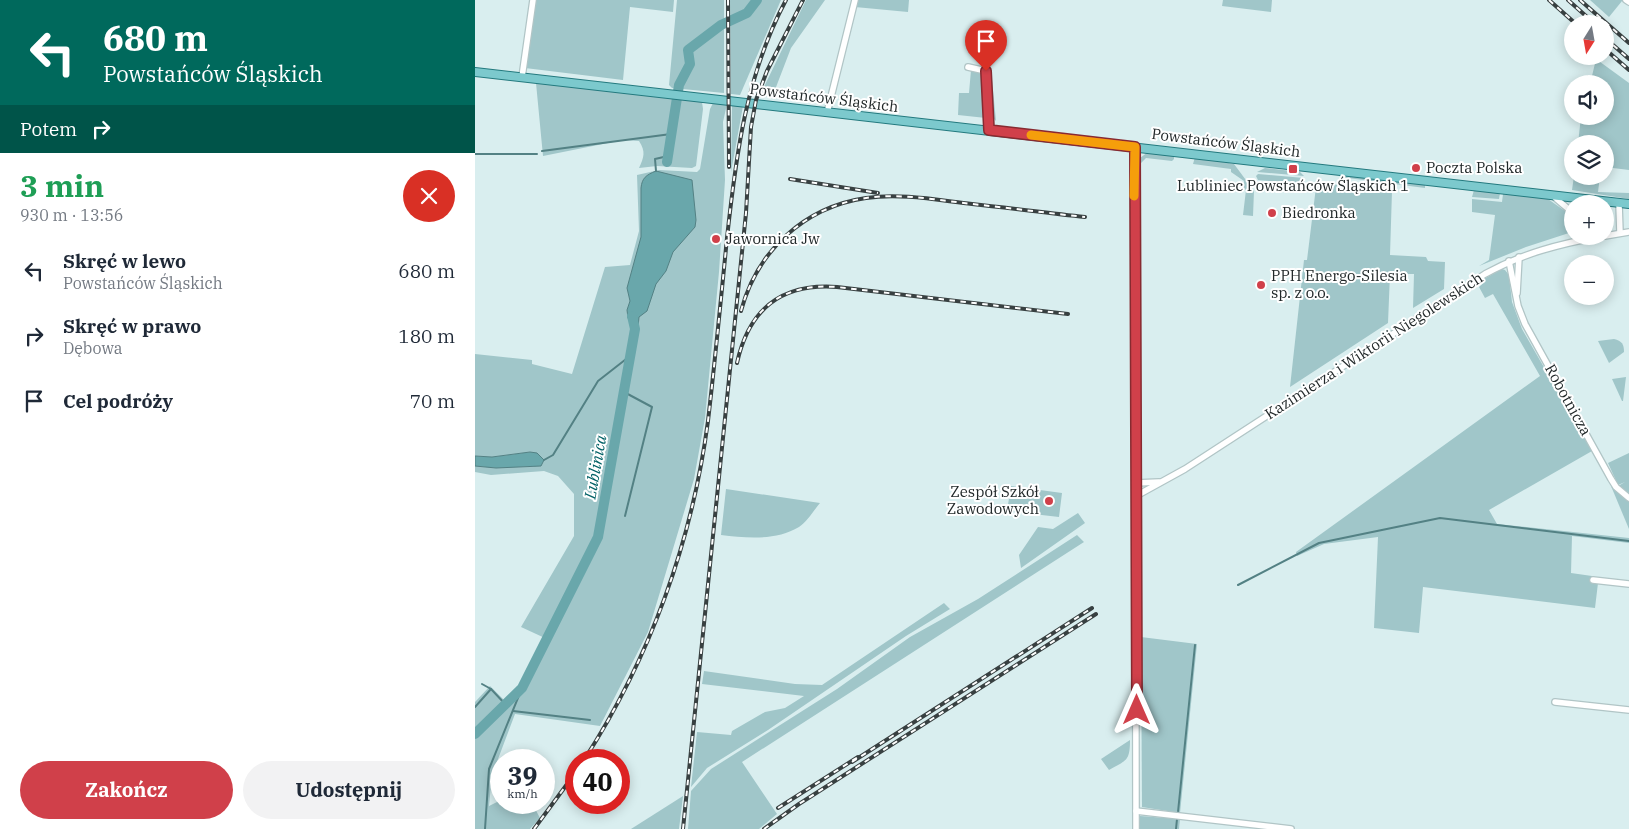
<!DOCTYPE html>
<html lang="pl">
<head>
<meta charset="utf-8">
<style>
  :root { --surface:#fff; --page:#f2f2f3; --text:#1f2937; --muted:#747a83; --accent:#d0404a }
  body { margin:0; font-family:"IBM Plex Serif",serif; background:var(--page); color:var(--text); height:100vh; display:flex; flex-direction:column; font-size:19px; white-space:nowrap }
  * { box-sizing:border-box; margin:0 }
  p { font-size:16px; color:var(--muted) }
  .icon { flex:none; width:28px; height:28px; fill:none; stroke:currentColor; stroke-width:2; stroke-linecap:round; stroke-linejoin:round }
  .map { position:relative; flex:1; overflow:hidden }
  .side { display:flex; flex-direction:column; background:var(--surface); width:475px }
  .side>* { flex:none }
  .top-card { background:#00695c; color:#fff; overflow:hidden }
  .needle { width:32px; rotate:191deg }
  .tools { position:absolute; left:1089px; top:15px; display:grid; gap:10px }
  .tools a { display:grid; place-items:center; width:50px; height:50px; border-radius:50%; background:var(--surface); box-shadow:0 2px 12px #0003; font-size:25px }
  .speed { position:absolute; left:15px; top:749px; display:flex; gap:10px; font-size:25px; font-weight:700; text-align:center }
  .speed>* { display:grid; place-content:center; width:65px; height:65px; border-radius:50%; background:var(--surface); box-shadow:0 2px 12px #0003; line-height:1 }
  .speed small { font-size:12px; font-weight:400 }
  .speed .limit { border:8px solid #d22; background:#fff; color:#111 }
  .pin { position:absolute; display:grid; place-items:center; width:42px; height:42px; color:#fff; margin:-51px -21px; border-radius:50% 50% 50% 0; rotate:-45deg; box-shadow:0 0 5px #0007 }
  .pin .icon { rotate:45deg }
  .me { position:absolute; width:55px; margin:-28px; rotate:0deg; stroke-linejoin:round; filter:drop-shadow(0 0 4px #0008) }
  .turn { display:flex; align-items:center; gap:18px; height:105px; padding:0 20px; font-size:22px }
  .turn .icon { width:65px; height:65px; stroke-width:2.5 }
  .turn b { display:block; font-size:35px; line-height:42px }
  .then { display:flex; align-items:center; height:48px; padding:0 20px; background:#0003; gap:10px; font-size:19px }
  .round { display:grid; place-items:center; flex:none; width:52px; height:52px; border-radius:26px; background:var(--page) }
  .overview { display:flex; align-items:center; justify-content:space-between; height:85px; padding:0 20px }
  h1 { font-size:30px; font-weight:700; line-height:38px; color:#1e9e55 }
  .cta { display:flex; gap:10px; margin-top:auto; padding:10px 20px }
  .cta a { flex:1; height:58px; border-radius:30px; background:var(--accent); color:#fff; font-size:20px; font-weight:700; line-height:58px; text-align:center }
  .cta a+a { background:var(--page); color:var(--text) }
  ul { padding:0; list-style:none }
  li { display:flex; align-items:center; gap:15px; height:65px; padding:0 20px }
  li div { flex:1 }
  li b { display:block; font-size:19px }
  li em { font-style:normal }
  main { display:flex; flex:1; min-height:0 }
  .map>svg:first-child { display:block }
</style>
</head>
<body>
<main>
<section class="side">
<div class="top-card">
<div class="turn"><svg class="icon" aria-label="left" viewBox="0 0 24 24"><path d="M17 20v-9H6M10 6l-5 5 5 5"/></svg><div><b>680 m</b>Powstańców Śląskich</div></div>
<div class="then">Potem<svg class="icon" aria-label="right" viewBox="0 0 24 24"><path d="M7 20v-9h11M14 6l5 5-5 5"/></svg></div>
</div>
<div class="overview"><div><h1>3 min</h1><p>930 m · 13:56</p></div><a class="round" style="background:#d93025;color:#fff"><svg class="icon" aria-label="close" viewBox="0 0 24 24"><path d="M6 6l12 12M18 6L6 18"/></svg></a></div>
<ul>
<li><svg class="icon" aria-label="left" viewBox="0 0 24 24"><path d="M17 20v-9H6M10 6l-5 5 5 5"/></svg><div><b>Skręć w lewo</b><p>Powstańców Śląskich</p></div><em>680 m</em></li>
<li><svg class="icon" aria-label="right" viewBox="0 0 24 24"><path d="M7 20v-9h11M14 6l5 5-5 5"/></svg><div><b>Skręć w prawo</b><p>Dębowa</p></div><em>180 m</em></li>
<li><svg class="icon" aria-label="arrive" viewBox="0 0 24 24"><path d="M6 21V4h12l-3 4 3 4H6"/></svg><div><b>Cel podróży</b></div><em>70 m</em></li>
</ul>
<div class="cta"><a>Zakończ</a><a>Udostępnij</a></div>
</section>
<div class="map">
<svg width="1154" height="829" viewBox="0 0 1154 829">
  <rect width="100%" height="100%" fill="#d9eeef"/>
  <g fill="#a0c6c9">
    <path d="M61,0H199L198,12L155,7L148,80L50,68Z"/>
    <path d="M202,0H249V93L197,88L194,85Z"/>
    <path d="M255,0H306L265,95L256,94Z"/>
    <path d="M331,0H350L316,48L298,95L288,97L286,93Z"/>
    <path d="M383,0H434L433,12L380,7Z"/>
    <path d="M748,0H797L796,12L747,6Z"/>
    <path d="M1115,0H1147V1L1134,17Z"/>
    <path d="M1121,59L1154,83V170L1130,167V144H1103L1106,116H1130V84H1111L1112,75L1117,76Z"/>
    <path d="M513,69H516L521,121L517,117Z"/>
    <path d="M496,70L509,74L511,118L483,115L484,93H494Z"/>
    <path d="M61,83L227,102L228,109L221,166L217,168L182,166L164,168C169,157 171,152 164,141L148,140L68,156Z"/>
    <path d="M238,103L252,104L248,122L250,180L244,272L230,418L219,479L173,632L125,726L40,714L17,775L14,806L26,800V802L57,803L65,818L55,829H0V702L15,686L31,702L55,675L72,639L46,627L99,536V494L83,476L69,471L16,475L0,472V466L57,467L68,463L55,452L17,457L0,456V354L57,360V364L97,374L130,267L155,265L164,231L162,175L184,170L222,172L225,169L235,109Z"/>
    <path d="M257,105L268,106L256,172Z"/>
    <path d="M673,152L699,156V159L697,161L671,158L664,165L665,158Z"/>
    <path d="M720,157L759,164L779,191L778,216L768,215L771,190L768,189L769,181L756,172V169L718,164Z"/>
    <path d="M790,168L825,172L829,176L782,172Z"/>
    <path d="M783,174L829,178L830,182L828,184L783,180L781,176Z"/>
    <path d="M864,174L950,184V188L865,177Z"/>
    <path d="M1099,176H1125L1123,192L1154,193V199L1097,190Z"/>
    <path d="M849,183L917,191L915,255L951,257L953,261L970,262L969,289L938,308L939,274H915L913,323L815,387L829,260H832L841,187H848Z"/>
    <path d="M999,190L1025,193L1024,199L997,197Z"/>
    <path d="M1028,194L1073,199L1097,216V232L1051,247L1004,266L1014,260L1020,215L997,212V199L1027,202Z"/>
    <path d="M1027,269L1030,270L1034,275L1037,302L1047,329L1117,451L1014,510L1022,524L1154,538V543L1097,536L1096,573L1117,576L1123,583L1120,608L948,587L944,633L899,628L903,537L849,544L822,556L821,552L1065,376L1018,294L1010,298L1004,287L1007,284L1005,281Z"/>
    <path d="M1139,339C1147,341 1149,344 1149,352L1134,363L1123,341Z"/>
    <path d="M1151,377L1148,401H1147L1137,379Z"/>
    <path d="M1154,453V494L1143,486L1150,482L1143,485L1133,463Z"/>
    <path d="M536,486L587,493L584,517L532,511Z"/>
    <path d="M1136,486L1154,501V529Z"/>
    <path d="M251,489L345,503C339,510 332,522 324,527C301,541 271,538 246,535Z"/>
    <path d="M603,513L610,523L546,568L544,555L563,527L578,529Z"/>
    <path d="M602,535L609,542L267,762L302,814L284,829H213L216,791L236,769L362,689L435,637L503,599Z"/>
    <path d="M469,603L475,609L431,636L293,730L232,768L216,787L222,732L256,735L257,731L290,712L310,708L329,696L227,684L229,671L320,684L347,685Z"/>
    <path d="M666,637L722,644L705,813L667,807Z"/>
    <path d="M655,740C655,762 651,760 634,770L626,759Z"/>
    <path d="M208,796L204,829H156Z"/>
    <path d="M665,816L705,819L704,829H665Z"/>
  </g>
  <g fill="#69a7ab" stroke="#538184">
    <path d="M181,171L217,180L221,220L220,227L198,252L191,271L181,284L172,311L164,317L163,327L160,329L153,318L152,310L155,301L152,288L166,237V188C167,178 171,175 181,171Z"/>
    <path d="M55,452L62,453L69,460L66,466L21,468L0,466V456L17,457Z"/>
  </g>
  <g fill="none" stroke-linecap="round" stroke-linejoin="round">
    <g stroke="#538184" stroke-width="2">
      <path d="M67,151L196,134"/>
      <path d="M0,154H62"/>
      <path d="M181,171L180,159L193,156"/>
      <path d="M149,392L177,407L150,516"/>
      <path d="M69,460L78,455L123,381L155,356"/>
      <path d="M763,585L844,543L965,518L1154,541"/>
      <path d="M7,684L16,689"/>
      <path d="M0,707L16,689L31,705"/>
      <path d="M38,711L115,720"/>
      <path d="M703,812L720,645"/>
      <path d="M10,829L14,769L47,688"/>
      <path d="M701,829L702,819"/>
    </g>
    <g stroke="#69a7ab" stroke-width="10">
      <path d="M192,162L204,85L215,64L213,50L246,25L272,13L282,0"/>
      <path d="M0,734L47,688L123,537L160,329L157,316"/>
    </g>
    <g stroke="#b1c5c6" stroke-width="8">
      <g id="minor">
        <path d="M1151,0L1154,2"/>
        <path d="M493,67L511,71L514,130"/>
        <path d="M47,77L58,0"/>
        <path d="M352,113L380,0"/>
        <path d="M660,147L661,829"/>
        <path d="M1077,195L1098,213"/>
        <path d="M1144,204L1145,233"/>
        <path d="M1130,236L1154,232"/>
        <path d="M1034,261L1043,306L1050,324L1136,479L1141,487L1154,498"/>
        <path d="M1042,293L1044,257"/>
        <path d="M661,483L684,482"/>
        <path d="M661,496L710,469L1010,274C1048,253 1085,244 1127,236"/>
        <path d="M1118,580L1154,584"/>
        <path d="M1080,702L1154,710"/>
        <path d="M661,811L816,829"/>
      </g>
    </g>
    <g stroke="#23797e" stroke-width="10">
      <path id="major" d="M0,72L1154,204"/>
    </g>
    <use href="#minor" stroke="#fff" stroke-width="5.5"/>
    <use href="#major" stroke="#7cc9cd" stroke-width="8"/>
    <g stroke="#384041" stroke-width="4">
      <g id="rail">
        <path d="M253,0L254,167"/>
        <path d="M1074,0L1101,24"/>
        <path d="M1093,0L1120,24"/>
        <path d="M1105,0L1154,43"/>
        <path d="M1130,38L1154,59"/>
        <path d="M1130,49L1154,70"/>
        <path d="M315,179L403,193"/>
        <path d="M266,311C282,251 329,207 391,198C426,193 462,200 497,204C535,208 572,213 610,217"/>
        <path d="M262,363C274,309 306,283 362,287L593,314"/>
        <path d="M109,760C175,658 217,542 233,421C240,361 246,299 252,238C261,155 271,75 311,0"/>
        <path d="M377,762L617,608"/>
        <path d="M303,808L383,757"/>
        <path d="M59,829L101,772"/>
        <path d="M208,829L271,213L276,127L281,100L292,71L328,0"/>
        <path d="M289,829L324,804L621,614"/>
      </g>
    </g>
    <use href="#rail" stroke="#fff" stroke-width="2" stroke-dasharray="5.5" stroke-linecap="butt"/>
  </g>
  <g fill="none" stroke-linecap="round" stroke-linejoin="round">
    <g stroke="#872a30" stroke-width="12">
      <path id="route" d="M511,71L514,130L660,147L662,710"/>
    </g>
    <use href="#route" stroke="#d0404a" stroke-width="9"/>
    <path stroke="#f59e0b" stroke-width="9" d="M556,135L660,147L659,196"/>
  </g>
  <g fill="#d0404a" stroke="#fff" stroke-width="2">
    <circle cx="941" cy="168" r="5"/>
    <rect x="813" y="164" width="10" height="10" rx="2.5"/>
    <circle cx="797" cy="213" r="5"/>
    <circle cx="241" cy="239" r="5"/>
    <circle cx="786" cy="285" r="5"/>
    <circle cx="574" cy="501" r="5"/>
  </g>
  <g text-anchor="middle" stroke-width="4" stroke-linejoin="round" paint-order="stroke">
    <g font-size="15" fill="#212829" stroke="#fff">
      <text transform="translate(349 98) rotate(7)" y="5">Powstańców Śląskich</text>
      <text transform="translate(751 143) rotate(7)" y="5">Powstańców Śląskich</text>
      <text transform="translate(899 346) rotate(-33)" y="5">Kazimierza i Wiktorii Niegolewskich</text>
      <text transform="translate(1093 400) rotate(61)" y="5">Robotnicza</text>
    </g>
    <g font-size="15" fill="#212829" stroke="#fff" text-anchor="start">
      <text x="951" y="173">Poczta Polska</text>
      <text x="818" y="191" text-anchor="middle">Lubliniec Powstańców Śląskich 1</text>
      <text x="807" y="218">Biedronka</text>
      <text x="251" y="244">Jawornica Jw</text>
      <text x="796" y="281">PPH Energo-Silesia<tspan x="796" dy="17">sp. z o.o.</tspan></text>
      <text x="564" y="497" text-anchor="end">Zespół Szkół<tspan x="564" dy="17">Zawodowych</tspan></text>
    </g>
    <g font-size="16" font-style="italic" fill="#006065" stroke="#fff">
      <text transform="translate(120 467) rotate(-80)" y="6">Lublinica</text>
    </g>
  </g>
</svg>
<div class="tools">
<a><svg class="needle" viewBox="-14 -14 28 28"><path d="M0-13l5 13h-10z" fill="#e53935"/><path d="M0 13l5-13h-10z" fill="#747a83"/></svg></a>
<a><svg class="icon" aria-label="sound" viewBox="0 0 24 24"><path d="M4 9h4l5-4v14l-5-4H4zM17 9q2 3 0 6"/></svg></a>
<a><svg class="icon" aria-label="layers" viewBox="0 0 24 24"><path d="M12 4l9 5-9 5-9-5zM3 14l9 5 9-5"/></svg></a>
<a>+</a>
<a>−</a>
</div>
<div class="speed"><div>39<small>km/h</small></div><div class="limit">40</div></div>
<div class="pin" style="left:511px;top:71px;background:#d93025"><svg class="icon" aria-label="arrive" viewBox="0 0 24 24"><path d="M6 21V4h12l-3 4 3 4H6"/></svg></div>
<svg class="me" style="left:662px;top:710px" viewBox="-20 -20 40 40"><path d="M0-17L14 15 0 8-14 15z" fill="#d0404a" stroke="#fff" stroke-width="4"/></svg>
</div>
</main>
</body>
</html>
